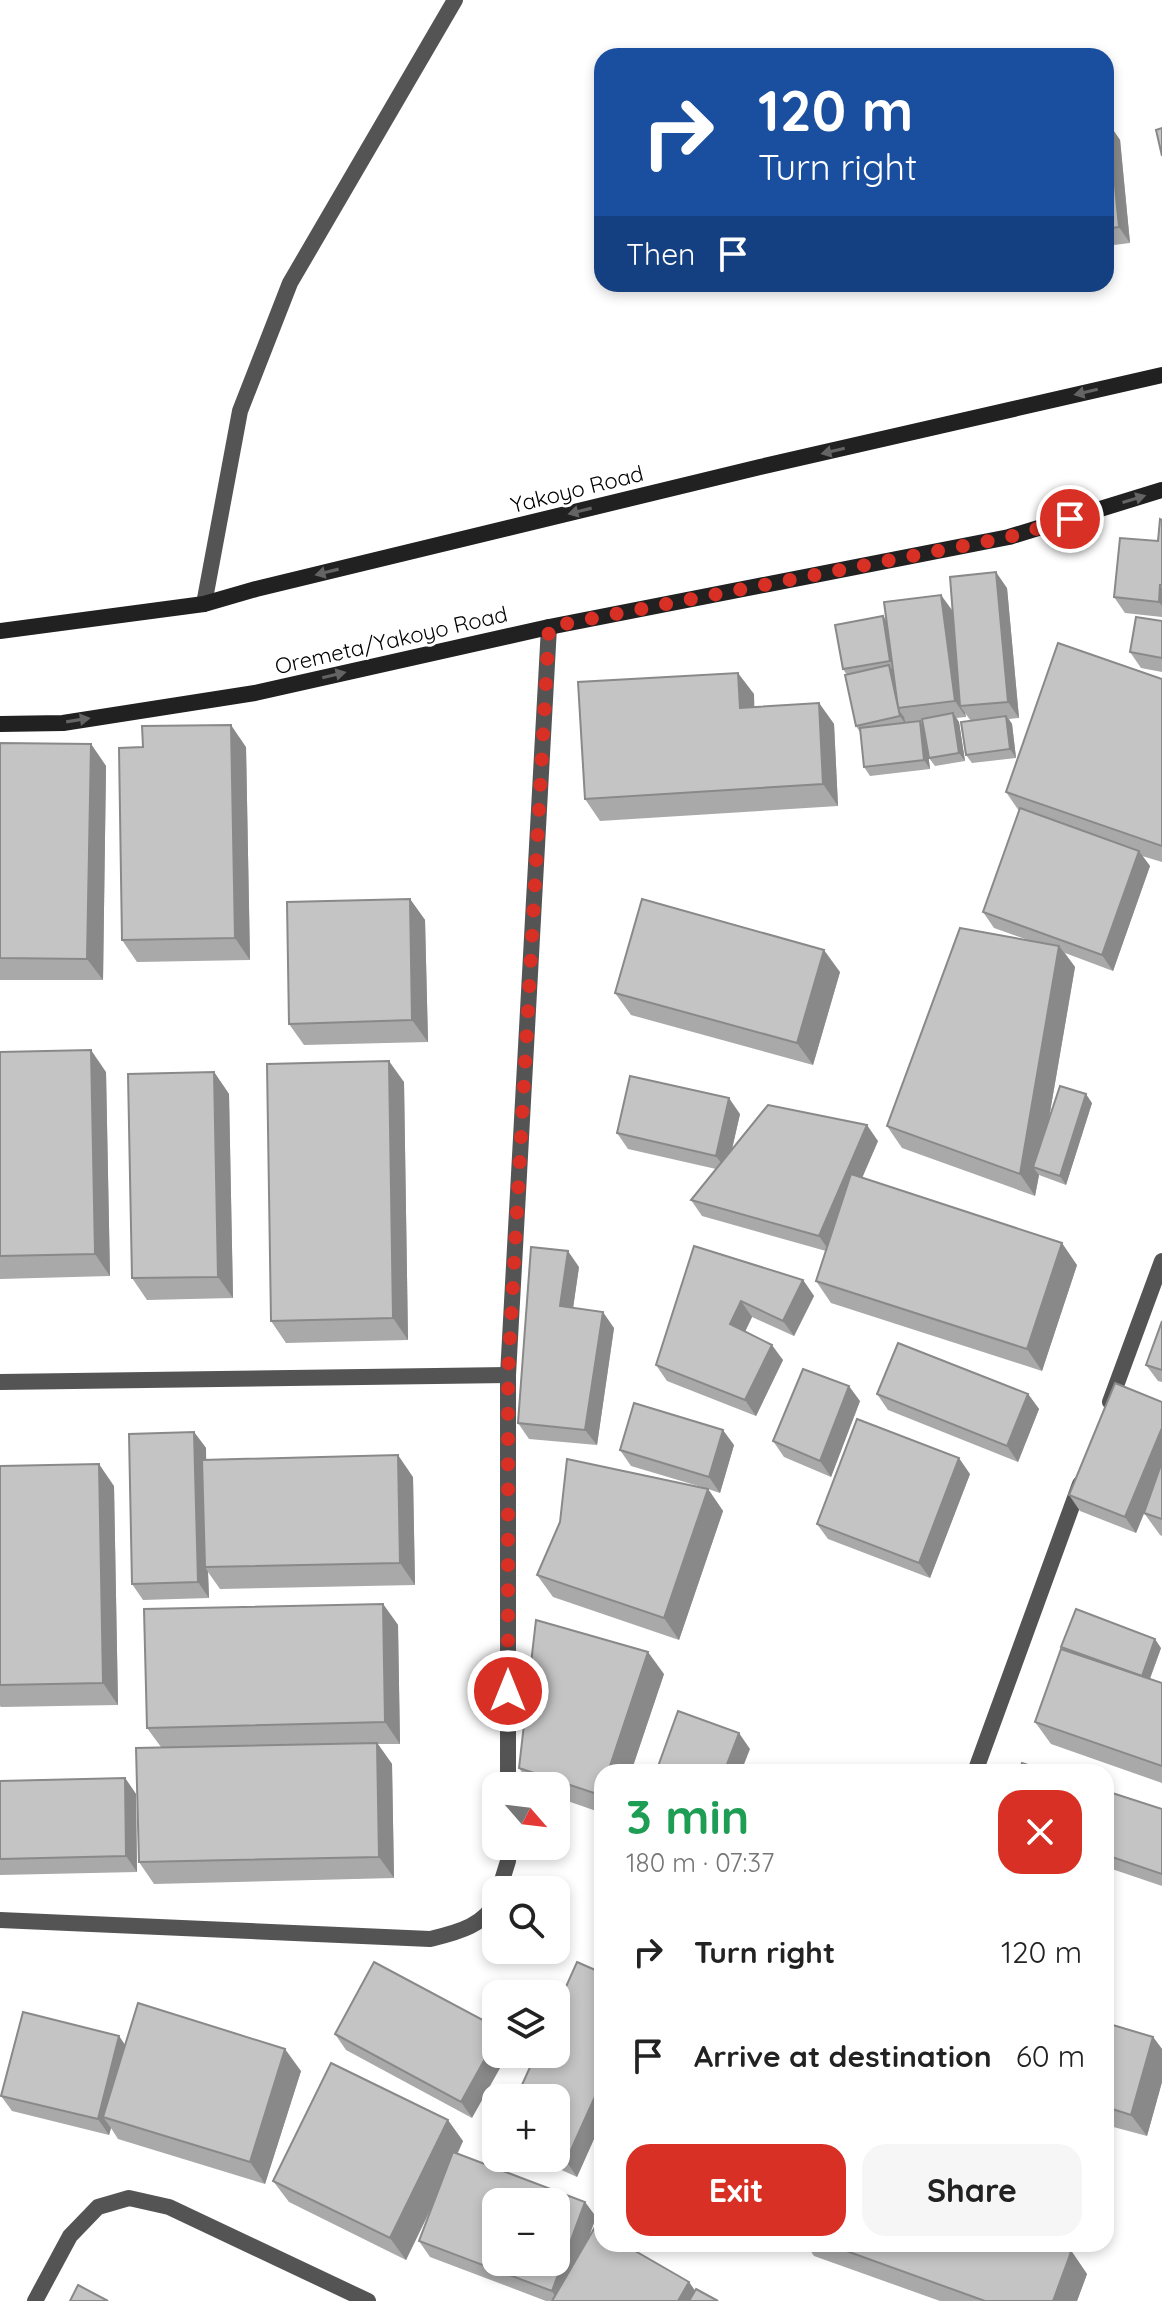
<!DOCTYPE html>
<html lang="en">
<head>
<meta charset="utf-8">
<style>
  :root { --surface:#fff; --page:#f6f6f6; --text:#222; --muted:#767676; --accent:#d93025 }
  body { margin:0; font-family:Quicksand,sans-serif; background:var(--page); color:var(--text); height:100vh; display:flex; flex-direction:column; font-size:30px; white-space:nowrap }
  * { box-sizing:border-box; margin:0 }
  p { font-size:26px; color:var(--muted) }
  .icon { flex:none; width:44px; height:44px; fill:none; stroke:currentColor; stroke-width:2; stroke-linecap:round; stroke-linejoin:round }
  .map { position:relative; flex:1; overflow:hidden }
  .sheet { position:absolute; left:594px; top:1764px; width:520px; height:488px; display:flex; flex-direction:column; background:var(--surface); border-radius:24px; box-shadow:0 4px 12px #0003 }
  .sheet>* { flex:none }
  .hud { position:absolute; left:594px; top:48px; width:520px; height:244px; border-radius:24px; box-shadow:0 4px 12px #0003; background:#1a4fa0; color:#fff; overflow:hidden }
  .needle { width:52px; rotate:118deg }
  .controls { position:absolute; left:482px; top:1772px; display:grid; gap:16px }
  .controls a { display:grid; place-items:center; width:88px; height:88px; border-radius:16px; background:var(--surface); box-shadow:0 4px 12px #0003; font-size:40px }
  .pin { position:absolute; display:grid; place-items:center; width:68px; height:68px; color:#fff; margin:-34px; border:4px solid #fff; border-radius:50%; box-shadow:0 2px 8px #0007 }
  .me { position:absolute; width:88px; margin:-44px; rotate:0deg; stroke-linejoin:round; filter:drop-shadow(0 0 6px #0008) }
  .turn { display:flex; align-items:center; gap:28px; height:168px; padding:0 32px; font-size:36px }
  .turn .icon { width:104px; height:104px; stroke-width:2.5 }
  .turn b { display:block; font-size:56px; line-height:68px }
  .then { display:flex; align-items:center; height:76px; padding:0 32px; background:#0003; gap:16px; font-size:30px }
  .round { display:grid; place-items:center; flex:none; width:84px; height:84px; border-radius:24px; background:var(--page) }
  .headline { display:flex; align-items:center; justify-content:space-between; height:136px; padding:0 32px }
  h1 { font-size:48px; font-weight:700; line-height:60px; color:#1e9e55 }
  .action { display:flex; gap:16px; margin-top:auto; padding:16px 32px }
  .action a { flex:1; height:92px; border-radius:24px; background:var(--accent); color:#fff; font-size:32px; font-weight:700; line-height:92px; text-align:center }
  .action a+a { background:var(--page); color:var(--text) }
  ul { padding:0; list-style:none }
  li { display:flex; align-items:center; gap:24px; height:104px; padding:0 32px }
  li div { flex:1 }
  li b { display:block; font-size:30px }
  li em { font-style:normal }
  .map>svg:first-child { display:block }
</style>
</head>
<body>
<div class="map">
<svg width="1162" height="2301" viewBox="0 0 1162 2301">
  <rect width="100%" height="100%" fill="#fff"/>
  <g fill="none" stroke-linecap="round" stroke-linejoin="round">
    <g stroke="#545454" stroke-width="16">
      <path d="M204,604L240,411L290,283L455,0"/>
      <path d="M0,1382L508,1375"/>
      <path d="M1110,1402L1162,1261"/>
      <path d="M975,1772L1080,1484"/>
      <path d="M508,1786V1375L549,627"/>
      <path d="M499,1890L508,1861V1846"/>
      <path d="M0,1920L430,1939C454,1933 487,1926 496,1899"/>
      <path d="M35,2301L70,2236L98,2207L129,2198L169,2207L368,2301"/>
    </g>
    <g stroke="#212121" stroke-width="16">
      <path d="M0,631L204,604L256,589L760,467L1162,375"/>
      <path d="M0,724L63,723L255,693L549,627L1009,537L1162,490"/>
    </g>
  </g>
  <g fill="#a9a9a9">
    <path d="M1106,124H1109L1120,140L1130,243L1106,246Z"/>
    <path d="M1162,520V617L1125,613L1114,597L1158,541Z"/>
    <path d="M1007,588L1019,718L1009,719L1012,724L1016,758L972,763L966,755L971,721L965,713L966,717L956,718L959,722L965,761L935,766L929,758L927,745L930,769L870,776L864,767L861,734L856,726L847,675L843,669L887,621L952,610Z"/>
    <path d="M1162,621V672L1141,668L1130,652Z"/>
    <path d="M1162,679V862L1142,856L1150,866L1113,971L1065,953L1075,967L1048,1124L1092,1103L1066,1185L1039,1175L1035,1196L902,1148L887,1126L1028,940L994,928L983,912L1019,811L1006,792Z"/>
    <path d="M754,694V707L819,703L834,724L838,806L600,821L585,799Z"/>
    <path d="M0,743L91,744L106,766L103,980H0Z"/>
    <path d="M246,747L250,960L137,962L122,940Z"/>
    <path d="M410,899L425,920L428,1042L304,1045L289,1024Z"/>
    <path d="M840,972L813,1065L631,1015L615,993Z"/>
    <path d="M0,1052L106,1072L110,1276L0,1279Z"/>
    <path d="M214,1072L229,1094L233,1298L147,1300L132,1278Z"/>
    <path d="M404,1082L408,1340L286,1343L271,1321Z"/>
    <path d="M740,1114L732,1149L878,1141L862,1178L1077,1265L1042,1371L831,1303L816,1281L826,1251L702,1216L691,1200L716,1169L628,1149L617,1133Z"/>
    <path d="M694,1246L803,1280L814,1296L794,1336L752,1317L745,1332L783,1360L756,1416L667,1381L656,1365Z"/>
    <path d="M579,1267L573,1308L614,1328L597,1445L529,1439L518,1423Z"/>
    <path d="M1162,1321V1382L1158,1381L1146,1365Z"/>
    <path d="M877,1394H1028L1039,1409L1018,1462L888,1410Z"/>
    <path d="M860,1401L831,1477L784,1457L773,1441Z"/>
    <path d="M1162,1402V1536L1160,1535L1144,1513L1145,1510L1136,1533L1080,1511L1069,1495Z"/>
    <path d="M194,1432L206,1448V1460L413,1477L415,1585L220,1589L208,1572L209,1598L143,1600L132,1584Z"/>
    <path d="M734,1445L720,1493L708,1489L723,1511L679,1640L553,1597L537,1575L705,1488L631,1466L620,1450Z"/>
    <path d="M0,1466L114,1486L118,1705L1,1707L0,1706Z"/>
    <path d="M970,1474L930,1578L828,1539L817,1524Z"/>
    <path d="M383,1604L398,1625L400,1744H378L392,1764L394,1878L154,1884L139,1862L161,1747L147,1728Z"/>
    <path d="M1061,1647L1161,1648L1150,1679L1162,1683V1783L1051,1744L1035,1722L1062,1649Z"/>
    <path d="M664,1674L631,1772H602V1813L556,1797V1786H531L519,1768Z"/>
    <path d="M125,1778L136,1794L137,1872L0,1875V1781Z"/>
    <path d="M1106,1791L1162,1809V1886L1106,1867Z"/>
    <path d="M374,1962L472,2118L346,2050L335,2034Z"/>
    <path d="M602,1973V2121L577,2177L535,2158H556V2098Z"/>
    <path d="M1106,2023L1153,2037L1162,2049V2082L1147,2136L1106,2125Z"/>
    <path d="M119,2036L125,2046L301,2071L265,2184L118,2139L111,2128L109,2135L12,2111L1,2096Z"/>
    <path d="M463,2141L458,2153L585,2202L596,2217L588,2240L689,2282L695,2291L718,2301H546L430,2257L419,2241L433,2205L406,2260L289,2202L273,2181Z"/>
    <path d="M806,2244H1075L1072,2252L1087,2274L1077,2301H940L814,2256Z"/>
  </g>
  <g fill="#898989">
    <path d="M1109,124L1120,140L1130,243L1119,227Z"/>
    <path d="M996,572L1007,588L1019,718L1008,702Z"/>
    <path d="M1160,585L1162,588V606L1159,602Z"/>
    <path d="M941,595L952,610L960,706L965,713L966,717L955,701Z"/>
    <path d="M883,616L889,624L896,669L890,661Z"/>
    <path d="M889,665L895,674L898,708Z"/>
    <path d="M738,673L754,694L755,730L740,708Z"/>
    <path d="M819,703L834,724L838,806L823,784Z"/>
    <path d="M898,709L904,717L906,725L900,716Z"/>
    <path d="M953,713L959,722L965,761L959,753Z"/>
    <path d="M1006,716L1012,724L1016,758L1010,749Z"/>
    <path d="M920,721L925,730L930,769L924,760Z"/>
    <path d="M231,725L246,747L250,960L235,938Z"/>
    <path d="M91,744L106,766L103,980L87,959Z"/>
    <path d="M1139,851L1150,866L1113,971L1102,955Z"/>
    <path d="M410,899L425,920L428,1042L412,1020Z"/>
    <path d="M1059,946L1075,967L1040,1170L1033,1167L1039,1175L1035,1196L1020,1174Z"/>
    <path d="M824,950L840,972L813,1065L797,1043Z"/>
    <path d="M91,1050L106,1072L110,1276L95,1254Z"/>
    <path d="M389,1061L404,1082L408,1340L393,1318Z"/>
    <path d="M214,1072L229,1094L233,1298L218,1277Z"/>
    <path d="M1086,1094L1092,1103L1066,1185L1060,1176Z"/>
    <path d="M729,1098L740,1114L727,1171L716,1156Z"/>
    <path d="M867,1125L878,1141L830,1252L819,1236Z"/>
    <path d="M1062,1243L1077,1265L1042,1371L1027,1349Z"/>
    <path d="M568,1251L579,1267L571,1322L560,1306Z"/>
    <path d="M803,1280L814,1296L794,1336L783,1321Z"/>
    <path d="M741,1301L752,1317L741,1340L730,1324Z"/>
    <path d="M603,1312L614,1328L597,1445L585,1430Z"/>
    <path d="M772,1345L783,1360L756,1416L745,1400Z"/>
    <path d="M849,1386L860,1401L831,1477L820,1461Z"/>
    <path d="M1028,1394L1039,1409L1018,1462L1007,1446Z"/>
    <path d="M1162,1428V1470L1136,1533L1125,1517Z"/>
    <path d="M723,1430L734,1445L720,1493L709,1477Z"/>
    <path d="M194,1432L206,1448L208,1567H205L208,1572L209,1598L198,1582Z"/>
    <path d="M398,1455L413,1477L415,1585L400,1563Z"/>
    <path d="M959,1458L970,1474L930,1578L919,1563Z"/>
    <path d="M99,1464L114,1486L118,1705L103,1683Z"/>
    <path d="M708,1489L723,1511L679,1640L664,1618Z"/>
    <path d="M383,1604L398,1625L400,1744L385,1722Z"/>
    <path d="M1155,1639L1161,1648L1147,1686L1141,1678Z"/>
    <path d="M648,1652L664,1674L631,1772H608Z"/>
    <path d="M739,1733L750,1749L741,1772H724Z"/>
    <path d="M377,1743L392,1764L394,1878L379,1857Z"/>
    <path d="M125,1778L136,1794L137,1872L126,1856Z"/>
    <path d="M119,2036L130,2052L103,2117L111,2128L109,2135L98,2119Z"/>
    <path d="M1153,2037L1162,2049V2082L1147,2136L1131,2115Z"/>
    <path d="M496,2039V2054H508L472,2118L461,2102Z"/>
    <path d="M285,2049L301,2071L265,2184L250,2162Z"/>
    <path d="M602,2081V2121L577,2177L566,2161Z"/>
    <path d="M448,2120L463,2141L406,2260L390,2238Z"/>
    <path d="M1106,2155L1110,2161L1106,2170Z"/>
    <path d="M585,2202L596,2217L565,2301H558L552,2291Z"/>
    <path d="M1064,2244H1075L1072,2252L1087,2274L1077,2301H1053L1071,2254Z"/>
    <path d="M689,2282L700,2298L698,2301H678Z"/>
  </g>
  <g fill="#c4c4c4" stroke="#898989" stroke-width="2" fill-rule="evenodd">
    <path d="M1106,124H1109L1119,227L1106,229Z"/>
    <path d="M1162,128V156L1156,130Z"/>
    <path d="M1160,519L1162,520V585H1160L1159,602L1114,597L1120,538L1158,541Z"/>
    <path d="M996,572L1008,702L960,706L950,577Z"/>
    <path d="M941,595L955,701L898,708L884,602Z"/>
    <path d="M883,616L890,661L843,669L835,625Z"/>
    <path d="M1136,617L1162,621V658L1130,652Z"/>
    <path d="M1058,643L1162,679V846L1006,792Z"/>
    <path d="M889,665L900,716L856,726L845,675Z"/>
    <path d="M738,673L740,708L819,703L823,784L585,799L578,682Z"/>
    <path d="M953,713L959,753L929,758L922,719Z"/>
    <path d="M1006,716L1010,749L966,755L961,722Z"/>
    <path d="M920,721L924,760L864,767L860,728Z"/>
    <path d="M231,725L235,938L122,940L119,748L143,747L142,726Z"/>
    <path d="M0,743L91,744L87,959L0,958Z"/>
    <path d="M1020,808L1139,851L1102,955L983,912Z"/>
    <path d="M410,899L412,1020L289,1024L287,902Z"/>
    <path d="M642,899L824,950L797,1043L615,993Z"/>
    <path d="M960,928L1059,946L1020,1174L887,1126Z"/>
    <path d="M91,1050L95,1254L0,1256V1052Z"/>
    <path d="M389,1061L393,1318L271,1321L267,1064Z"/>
    <path d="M214,1072L218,1277L132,1278L128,1074Z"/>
    <path d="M630,1076L729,1098L716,1156L617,1133Z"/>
    <path d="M1060,1086L1086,1094L1060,1176L1033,1167Z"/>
    <path d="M768,1105L867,1125L819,1236L691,1200Z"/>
    <path d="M851,1174L1062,1243L1027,1349L816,1281Z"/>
    <path d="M694,1246L803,1280L783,1321L741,1301L730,1324L772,1345L745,1400L656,1365Z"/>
    <path d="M531,1247L568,1251L560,1306L603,1312L585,1430L518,1423Z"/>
    <path d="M1162,1321V1370L1146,1365Z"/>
    <path d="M898,1343L1028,1394L1007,1446L877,1394Z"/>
    <path d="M803,1369L849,1386L820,1461L773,1441Z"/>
    <path d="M1115,1383L1162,1402V1428L1125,1517L1069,1495Z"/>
    <path d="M634,1403L723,1430L709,1477L620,1450Z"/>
    <path d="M857,1419L959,1458L919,1563L817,1524Z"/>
    <path d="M194,1432L198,1582L132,1584L129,1434Z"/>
    <path d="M398,1455L400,1563L205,1567L202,1460Z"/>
    <path d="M567,1459L708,1489L664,1618L537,1575L560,1522Z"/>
    <path d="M1162,1462V1519L1144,1513Z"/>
    <path d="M99,1464L103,1683L0,1685V1466Z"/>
    <path d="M383,1604L385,1722L147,1728L144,1609Z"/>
    <path d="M1076,1609L1155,1639L1142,1676L1061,1647Z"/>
    <path d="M536,1620L648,1652L608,1772H602V1789L600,1795L519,1768Z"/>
    <path d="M1061,1649L1162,1683V1766L1035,1722Z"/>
    <path d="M678,1711L739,1733L724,1772H656Z"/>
    <path d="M377,1743L379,1857L139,1862L136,1748Z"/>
    <path d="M1022,1763L1049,1772H1019Z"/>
    <path d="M125,1778L126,1856L0,1859V1781Z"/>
    <path d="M1106,1791L1162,1809V1874L1106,1855Z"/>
    <path d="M374,1962L496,2027V2039L461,2102L335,2034Z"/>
    <path d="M577,1962L602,1973V2081L566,2161L556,2157V2098H516L536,2054H556V2009Z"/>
    <path d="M138,2003L285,2049L250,2162L103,2117Z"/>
    <path d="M23,2012L119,2036L98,2119L1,2096Z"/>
    <path d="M1106,2023L1153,2037L1131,2115L1106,2107Z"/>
    <path d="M331,2063L448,2120L390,2238L273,2181Z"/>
    <path d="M453,2152L585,2202L552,2291L419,2241ZM496,2202H556V2262H496Z"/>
    <path d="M595,2227L602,2231V2244H623L689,2282L678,2301H552Z"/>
    <path d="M827,2244H1050L1071,2252L1053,2301H985Z"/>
    <path d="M78,2285L108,2301H70Z"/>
    <path d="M696,2289L718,2301H689Z"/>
  </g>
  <defs><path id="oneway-solid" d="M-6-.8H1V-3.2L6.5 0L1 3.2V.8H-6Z" transform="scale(2)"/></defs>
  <g fill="#646464">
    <use href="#oneway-solid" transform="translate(1086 392) rotate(167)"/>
    <use href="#oneway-solid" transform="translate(833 451) rotate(167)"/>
    <use href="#oneway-solid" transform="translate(1134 499) rotate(-17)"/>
    <use href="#oneway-solid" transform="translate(580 511) rotate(166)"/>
    <use href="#oneway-solid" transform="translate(327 572) rotate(166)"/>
    <use href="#oneway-solid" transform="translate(334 675) rotate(-13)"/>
    <use href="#oneway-solid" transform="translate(78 720) rotate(-9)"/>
  </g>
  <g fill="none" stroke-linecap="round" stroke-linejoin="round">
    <path stroke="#d93025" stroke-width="14" stroke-dasharray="0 25.2" d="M508,1691V1375L549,627L1009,537L1070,519"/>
  </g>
  <g text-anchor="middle" stroke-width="6" stroke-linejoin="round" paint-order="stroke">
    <g font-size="22" fill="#000" stroke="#fff">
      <text transform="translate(577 489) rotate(-14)" y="8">Yakoyo Road</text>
      <text transform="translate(391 640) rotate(-13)" y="8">Oremeta/Yakoyo Road</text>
    </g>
  </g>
</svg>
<div class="controls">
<a><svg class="needle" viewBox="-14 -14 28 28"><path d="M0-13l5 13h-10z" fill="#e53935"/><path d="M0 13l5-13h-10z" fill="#767676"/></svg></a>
<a><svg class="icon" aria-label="search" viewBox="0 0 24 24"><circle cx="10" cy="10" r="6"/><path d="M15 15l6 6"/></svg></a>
<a><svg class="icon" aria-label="layers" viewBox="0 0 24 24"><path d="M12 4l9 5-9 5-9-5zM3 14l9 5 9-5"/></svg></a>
<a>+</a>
<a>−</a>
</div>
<div class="pin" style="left:1070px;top:519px;background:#d93025"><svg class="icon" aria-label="arrive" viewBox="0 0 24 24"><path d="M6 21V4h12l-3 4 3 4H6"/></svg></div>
<svg class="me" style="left:508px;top:1691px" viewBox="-20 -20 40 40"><circle r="17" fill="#d93025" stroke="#fff" stroke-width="3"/><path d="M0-11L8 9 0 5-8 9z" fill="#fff"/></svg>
<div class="hud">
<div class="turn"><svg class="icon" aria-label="right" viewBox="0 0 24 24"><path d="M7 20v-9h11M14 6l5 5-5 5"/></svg><div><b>120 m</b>Turn right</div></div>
<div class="then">Then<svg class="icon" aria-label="arrive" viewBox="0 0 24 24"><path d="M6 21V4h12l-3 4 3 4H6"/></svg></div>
</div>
<section class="sheet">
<div class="headline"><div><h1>3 min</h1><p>180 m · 07:37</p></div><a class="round" style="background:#d93025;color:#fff"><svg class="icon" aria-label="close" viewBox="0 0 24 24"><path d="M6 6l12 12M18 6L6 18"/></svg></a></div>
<ul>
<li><svg class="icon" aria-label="right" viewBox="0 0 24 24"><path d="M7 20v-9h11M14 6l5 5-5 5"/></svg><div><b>Turn right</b></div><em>120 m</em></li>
<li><svg class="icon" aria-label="arrive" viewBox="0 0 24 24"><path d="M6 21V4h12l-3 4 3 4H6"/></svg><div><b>Arrive at destination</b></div><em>60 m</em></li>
</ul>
<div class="action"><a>Exit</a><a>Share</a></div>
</section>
</div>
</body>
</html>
